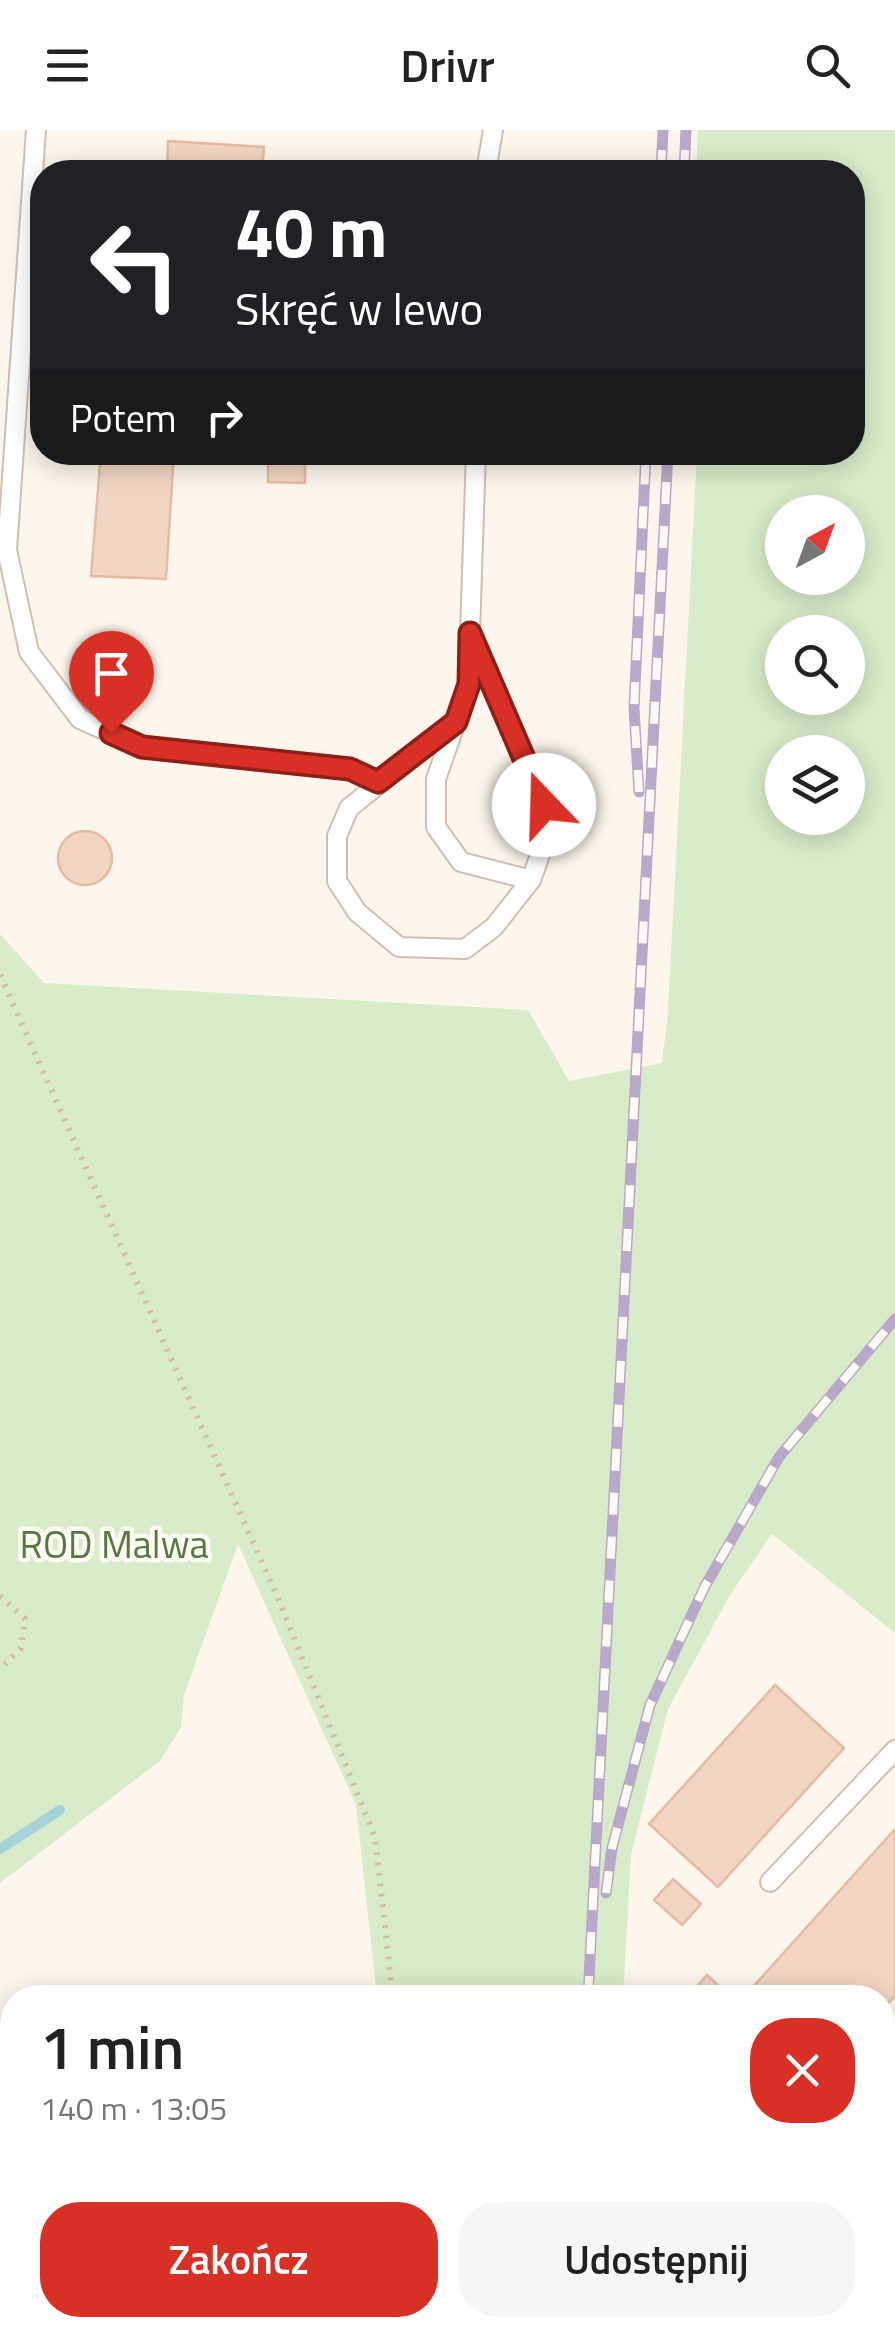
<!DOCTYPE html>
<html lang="pl">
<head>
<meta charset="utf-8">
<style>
  :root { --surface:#fff; --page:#f6f6f6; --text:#222; --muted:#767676; --accent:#d93025 }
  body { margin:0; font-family:"Titillium Web",sans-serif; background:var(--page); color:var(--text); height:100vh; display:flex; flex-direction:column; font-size:38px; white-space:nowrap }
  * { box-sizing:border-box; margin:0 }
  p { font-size:32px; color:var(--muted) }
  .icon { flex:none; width:55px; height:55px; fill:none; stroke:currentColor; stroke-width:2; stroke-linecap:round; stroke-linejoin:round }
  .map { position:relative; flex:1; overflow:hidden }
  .drawer { position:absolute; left:0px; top:1855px; width:895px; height:352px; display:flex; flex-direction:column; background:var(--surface); border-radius:40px 40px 0 0; box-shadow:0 5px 25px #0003 }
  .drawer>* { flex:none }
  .banner { position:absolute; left:30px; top:30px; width:835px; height:305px; border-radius:40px; box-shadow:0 5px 25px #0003; background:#202124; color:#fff; overflow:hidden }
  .needle { width:65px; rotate:41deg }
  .tools { position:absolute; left:765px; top:365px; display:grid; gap:20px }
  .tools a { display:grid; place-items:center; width:100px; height:100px; border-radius:50%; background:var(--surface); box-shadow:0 5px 25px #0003; font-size:50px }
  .pin { position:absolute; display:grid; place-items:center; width:85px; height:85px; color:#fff; margin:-102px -42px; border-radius:50% 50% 50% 0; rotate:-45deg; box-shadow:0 0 10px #0007 }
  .pin .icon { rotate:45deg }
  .me { position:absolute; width:110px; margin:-55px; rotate:339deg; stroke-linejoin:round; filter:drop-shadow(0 0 8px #0008) }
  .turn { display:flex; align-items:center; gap:35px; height:210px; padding:0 40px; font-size:45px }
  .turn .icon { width:130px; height:130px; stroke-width:2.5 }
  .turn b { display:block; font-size:70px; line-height:85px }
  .then { display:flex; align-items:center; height:95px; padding:0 40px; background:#0003; gap:20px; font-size:38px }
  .round { display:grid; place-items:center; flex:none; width:105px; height:105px; border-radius:40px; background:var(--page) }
  .head { display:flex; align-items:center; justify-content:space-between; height:170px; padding:0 40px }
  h1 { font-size:60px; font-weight:600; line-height:75px }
  .primary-button { display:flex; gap:20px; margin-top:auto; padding:20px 40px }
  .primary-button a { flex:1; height:115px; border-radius:40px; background:var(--accent); color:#fff; font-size:40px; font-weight:600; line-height:115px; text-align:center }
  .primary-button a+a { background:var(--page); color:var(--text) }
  header { display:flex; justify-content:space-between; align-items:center; height:130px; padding:0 40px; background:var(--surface); font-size:45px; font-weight:600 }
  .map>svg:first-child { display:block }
</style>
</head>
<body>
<header><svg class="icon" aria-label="menu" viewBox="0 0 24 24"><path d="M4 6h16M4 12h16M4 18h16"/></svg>Drivr<svg class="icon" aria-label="search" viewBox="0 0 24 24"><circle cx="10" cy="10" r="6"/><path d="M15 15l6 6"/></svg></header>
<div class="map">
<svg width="895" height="2207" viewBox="0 0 895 2207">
  <rect width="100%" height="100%" fill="#fdf6ec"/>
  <g fill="#d8ecc9" fill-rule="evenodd">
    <path d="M698,0H895V1503L772,1404L730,1465L668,1579L631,1724L623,1867H377L356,1675L238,1414L184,1565L181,1597L160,1631L0,1753V804L44,853L528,880L569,951L662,933L668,882L697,323L852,322V42H696ZM782,382H848V448H782ZM848,502V568H782V502ZM782,622H848V688H782Z"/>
    <path d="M416,2195H574L573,2207H410Z"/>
  </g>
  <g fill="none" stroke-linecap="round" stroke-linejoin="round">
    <path stroke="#a5d3da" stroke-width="10" d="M0,1719L60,1680"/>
  </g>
  <g fill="#f3d5c3" stroke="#e6bba3" stroke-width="2.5">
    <path d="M168,11L264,17L262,42H167Z"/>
    <path d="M101,322H174L166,449L91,446Z"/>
    <path d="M268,322H305V353L268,352Z"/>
    <circle cx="85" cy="728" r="27"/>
    <path d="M775,1555L844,1618L718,1757L649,1694Z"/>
    <path d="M895,1699V1866L882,1880V1868H763L752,1858Z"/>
    <path d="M673,1749L701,1774L682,1795L654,1770Z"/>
    <path d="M707,1845L732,1868H687Z"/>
    <path d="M895,1995V2106L882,2095V2008Z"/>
  </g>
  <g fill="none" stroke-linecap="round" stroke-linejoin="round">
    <g stroke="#d1beb0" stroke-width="22">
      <g id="service">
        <path d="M36,0L7,420L29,522L80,589L142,617L350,639L378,651"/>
        <path d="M486,42L493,0"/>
        <path d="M470,503L538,655L551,695L531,750L494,797L465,819L399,817L357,782L337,751V706L349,678L456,592L469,554L470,503L476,322"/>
        <path d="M456,592L436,649V697L461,732L531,750"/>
        <path d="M770,1752L895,1620"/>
        <path d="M882,1927L895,1913"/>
      </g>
    </g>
    <g stroke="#d9b8a5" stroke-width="6" stroke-dasharray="2.5 8" stroke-linecap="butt">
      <path d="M0,845L277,1466L375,1707L393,1868"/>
      <path d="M0,1466L25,1489L21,1518L0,1539"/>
      <path d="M431,2195L432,2207"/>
    </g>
    <use href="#service" stroke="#fff" stroke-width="18"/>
    <g stroke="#b9a8c9" stroke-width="11">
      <g id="rail">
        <path d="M661,42L663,0"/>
        <path d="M684,42L686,0"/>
        <path d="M639,662L634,578L646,322"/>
        <path d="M606,1763L612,1718L650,1575L705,1456L779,1327L895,1189"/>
        <path d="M588,1868L668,322"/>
        <path d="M613,2195L616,2207"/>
      </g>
    </g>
    <use href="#rail" stroke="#fffaf3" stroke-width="8" stroke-dasharray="22" stroke-linecap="butt"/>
  </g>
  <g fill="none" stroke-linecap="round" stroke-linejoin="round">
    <g stroke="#8d1f18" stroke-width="25">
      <path id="route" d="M111,603L142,617L350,639L378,652L456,592L469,554L470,503L544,675"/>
    </g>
    <use href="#route" stroke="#d93025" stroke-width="18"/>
  </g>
  <g text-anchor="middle" stroke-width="9" stroke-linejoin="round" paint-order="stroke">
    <g font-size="38" fill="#537a41" stroke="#fffaf3">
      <text x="114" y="1428">ROD Malwa</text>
    </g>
  </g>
</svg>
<div class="tools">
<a><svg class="needle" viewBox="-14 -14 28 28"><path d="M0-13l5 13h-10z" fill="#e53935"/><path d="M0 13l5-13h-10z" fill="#767676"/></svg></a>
<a><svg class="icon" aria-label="search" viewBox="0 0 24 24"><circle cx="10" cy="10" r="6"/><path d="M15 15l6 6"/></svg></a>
<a><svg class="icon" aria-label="layers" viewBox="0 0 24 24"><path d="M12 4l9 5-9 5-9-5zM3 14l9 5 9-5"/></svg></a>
</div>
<div class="pin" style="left:111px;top:603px;background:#d93025"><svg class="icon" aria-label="arrive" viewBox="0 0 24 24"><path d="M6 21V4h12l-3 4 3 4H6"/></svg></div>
<svg class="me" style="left:544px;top:675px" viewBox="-20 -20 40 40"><circle r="19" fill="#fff"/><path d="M0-13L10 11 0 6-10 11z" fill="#d93025"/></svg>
<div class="banner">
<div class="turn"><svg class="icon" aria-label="left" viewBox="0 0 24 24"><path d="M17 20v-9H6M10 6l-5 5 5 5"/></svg><div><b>40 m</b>Skręć w lewo</div></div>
<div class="then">Potem<svg class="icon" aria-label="right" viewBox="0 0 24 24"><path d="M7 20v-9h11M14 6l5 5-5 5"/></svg></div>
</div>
<section class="drawer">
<div class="head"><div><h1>1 min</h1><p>140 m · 13:05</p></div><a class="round" style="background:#d93025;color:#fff"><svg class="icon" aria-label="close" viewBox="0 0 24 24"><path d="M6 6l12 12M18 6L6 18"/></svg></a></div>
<div class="primary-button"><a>Zakończ</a><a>Udostępnij</a></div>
</section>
</div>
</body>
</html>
